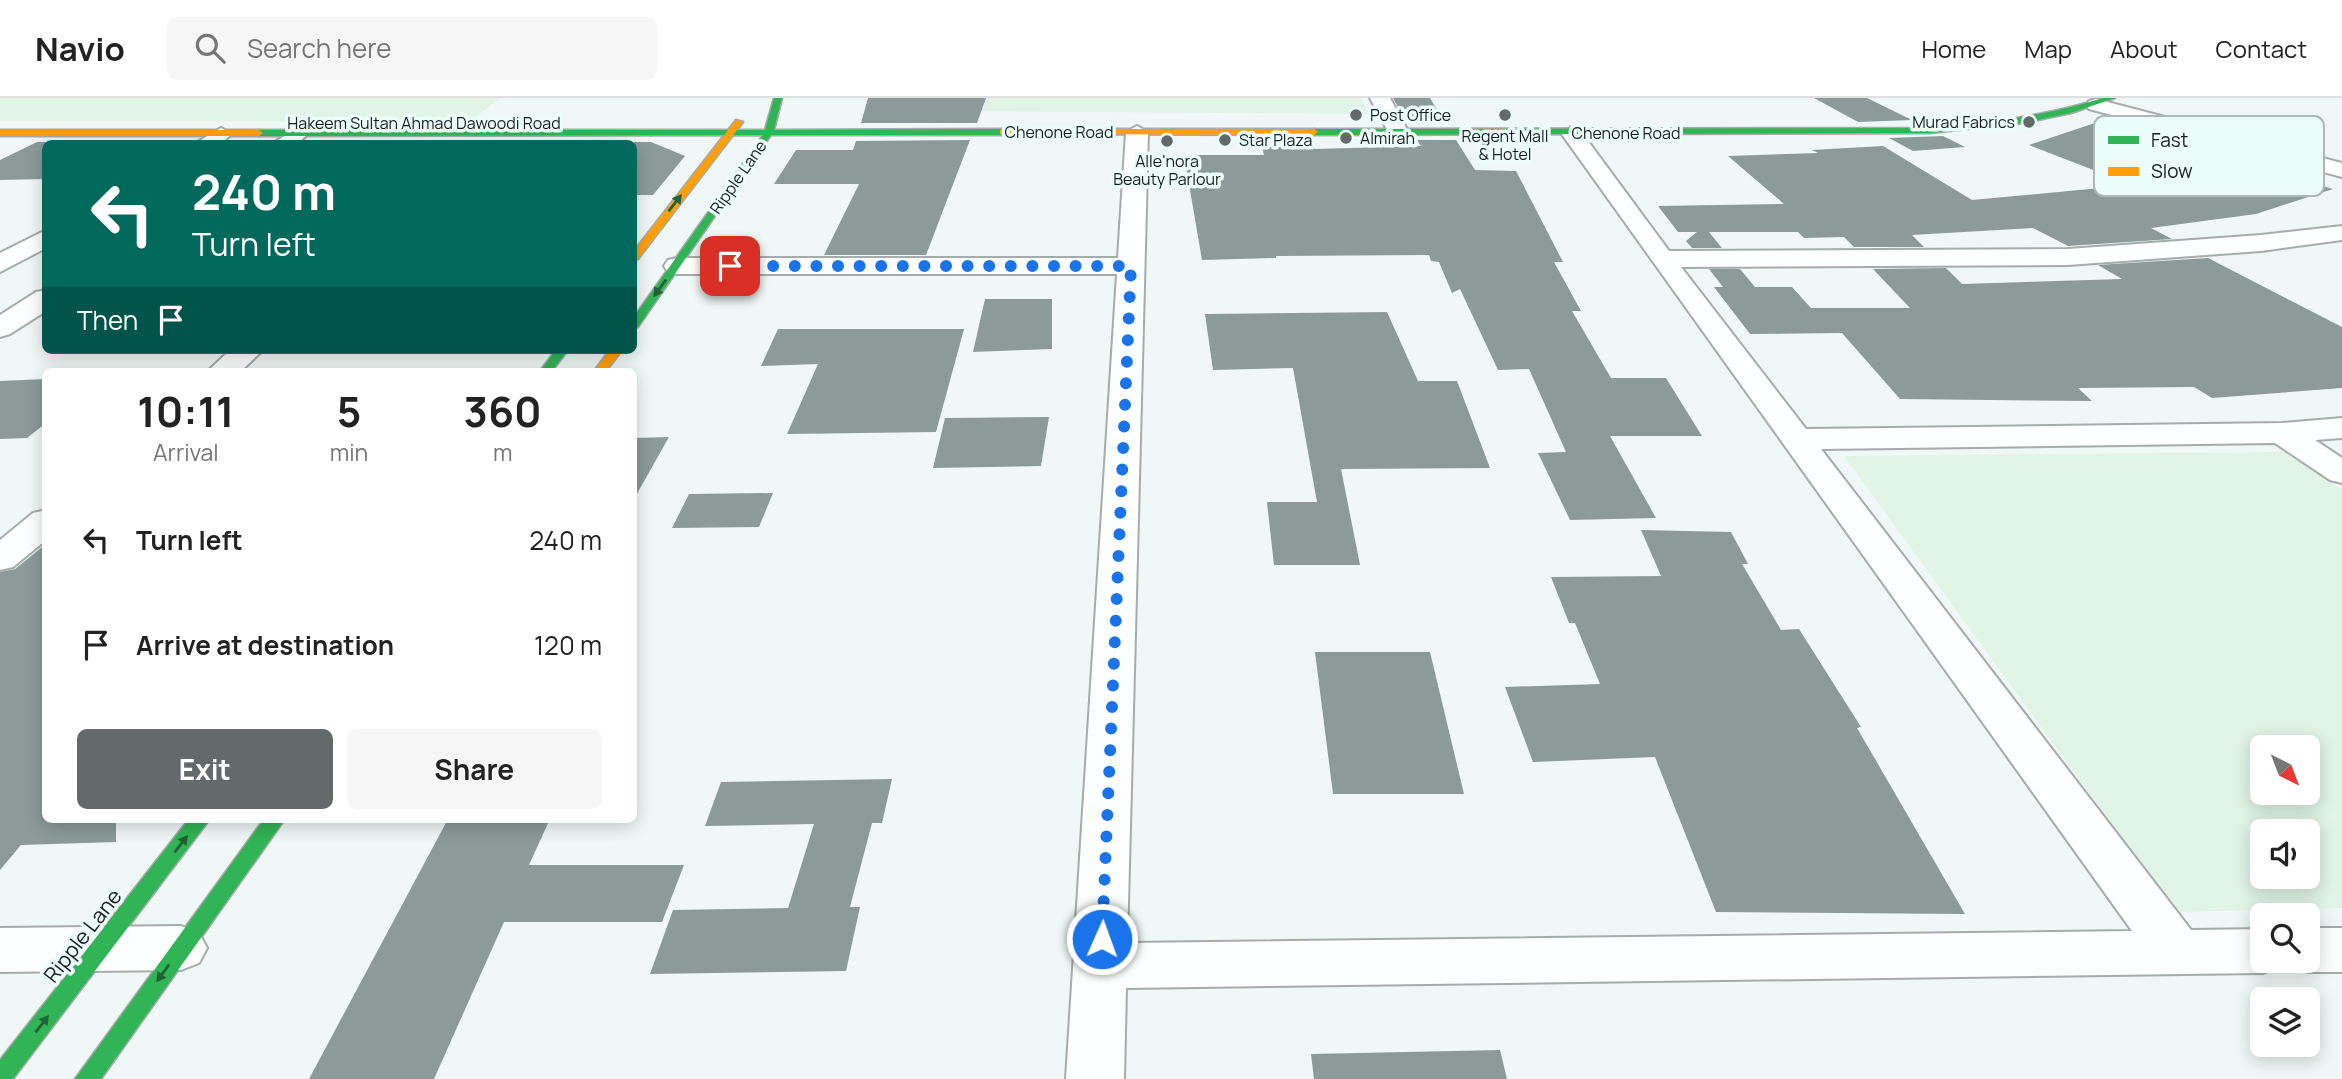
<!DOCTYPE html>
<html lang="en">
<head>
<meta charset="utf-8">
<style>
  :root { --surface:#fff; --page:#f6f6f6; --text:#222; --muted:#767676; --line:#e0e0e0; --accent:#636a69 }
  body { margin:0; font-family:Manrope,sans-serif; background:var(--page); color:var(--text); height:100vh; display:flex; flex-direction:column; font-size:26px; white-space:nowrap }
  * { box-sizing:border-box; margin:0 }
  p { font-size:23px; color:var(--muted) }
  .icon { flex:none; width:38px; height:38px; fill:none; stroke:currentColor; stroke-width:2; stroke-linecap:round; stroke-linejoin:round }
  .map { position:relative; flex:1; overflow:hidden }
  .sheet { position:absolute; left:42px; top:270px; width:595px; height:455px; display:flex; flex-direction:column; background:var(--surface); border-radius:10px; box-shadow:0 4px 18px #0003 }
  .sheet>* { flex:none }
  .banner { position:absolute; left:42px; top:42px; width:595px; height:214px; border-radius:10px; box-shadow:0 4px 18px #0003; background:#00695c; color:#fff; overflow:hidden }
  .needle { width:46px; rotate:138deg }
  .controls { position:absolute; left:2250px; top:637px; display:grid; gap:14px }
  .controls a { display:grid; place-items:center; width:70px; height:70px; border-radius:10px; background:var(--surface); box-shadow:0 4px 18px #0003; font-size:35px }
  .pin { position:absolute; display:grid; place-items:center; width:60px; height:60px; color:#fff; margin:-30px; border-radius:14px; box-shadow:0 4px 10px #0006 }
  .me { position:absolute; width:77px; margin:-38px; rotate:2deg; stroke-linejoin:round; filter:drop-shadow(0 0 5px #0008) }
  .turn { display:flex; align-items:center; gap:24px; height:147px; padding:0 35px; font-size:32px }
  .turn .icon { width:91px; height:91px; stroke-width:2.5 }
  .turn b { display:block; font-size:49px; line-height:60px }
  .then { display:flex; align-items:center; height:66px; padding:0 35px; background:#0003; gap:14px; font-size:26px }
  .eta { display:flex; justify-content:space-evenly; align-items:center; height:119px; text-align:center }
  .eta b { font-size:42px; font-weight:700; line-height:49px }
  .primary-button { display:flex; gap:14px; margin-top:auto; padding:14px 35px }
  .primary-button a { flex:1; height:80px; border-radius:10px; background:var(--accent); color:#fff; font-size:28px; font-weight:700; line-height:80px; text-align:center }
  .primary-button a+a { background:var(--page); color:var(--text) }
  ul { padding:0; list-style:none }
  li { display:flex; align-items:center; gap:21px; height:105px; padding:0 35px }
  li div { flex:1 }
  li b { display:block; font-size:26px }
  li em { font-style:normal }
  header { display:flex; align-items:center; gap:42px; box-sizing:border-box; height:98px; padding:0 35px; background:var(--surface); border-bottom:2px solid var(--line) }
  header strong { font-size:33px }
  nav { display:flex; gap:38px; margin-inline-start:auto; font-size:24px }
  .search { width:490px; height:63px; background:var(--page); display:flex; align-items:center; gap:18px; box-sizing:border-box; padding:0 24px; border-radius:10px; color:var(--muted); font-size:26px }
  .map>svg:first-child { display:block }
</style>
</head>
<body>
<header>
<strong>Navio</strong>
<div class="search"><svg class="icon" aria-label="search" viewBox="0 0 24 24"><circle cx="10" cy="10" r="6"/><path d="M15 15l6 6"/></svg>Search here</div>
<nav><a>Home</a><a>Map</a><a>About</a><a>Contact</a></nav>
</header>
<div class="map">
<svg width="2342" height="981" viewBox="0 0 2342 981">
  <rect width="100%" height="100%" fill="#eff8f6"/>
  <g fill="#e1f4e6" fill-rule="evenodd">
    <path d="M0,0H500L469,24L0,23Z"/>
    <path d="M941,0H1361L1368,16L945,13Z"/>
    <path d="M2293,354L2342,392V810L2176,814L1844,358ZM2263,649H2308V695H2263ZM2263,733H2308V779H2263Z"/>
  </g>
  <g fill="#8c9a9a">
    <path d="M868,0H986L977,25H861Z"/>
    <path d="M1393,0H1430L1445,25H1407Z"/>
    <path d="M1814,0H1867L1912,22L1858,24Z"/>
    <path d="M2110,20L2182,40L2165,46L2259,75L2268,72L2333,91L2256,116L2151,130L2172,141L2068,148L2033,130L1912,137L1924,149H1854L1844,139L1804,140L1798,134H1709L1722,150H1692L1686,143L1697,134H1678L1658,108L1784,106L1728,58L1818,55L1812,52L1883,48L1972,102L2132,87L2029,47Z"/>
    <path d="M1943,38L1965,49L1913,53L1889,40Z"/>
    <path d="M970,42L926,157H824L859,86H774L796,52H853L856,43Z"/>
    <path d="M1417,42H1456L1475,72L1516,73L1563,164H1554L1581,213H1572L1611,280H1666L1702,338H1610L1656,420L1570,422L1538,355L1566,354L1529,271L1498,272L1460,191L1452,195L1439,164L1431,163L1429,157L1276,158V160L1202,162L1184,57H1264L1262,49H1314L1315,51L1421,48Z"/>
    <path d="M37,44H46V81L0,82V62Z"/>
    <path d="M634,44H651L685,58L653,97H634Z"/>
    <path d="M2208,160L2342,229V290L2212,300L2194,289L2078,290L2092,303L1900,301L1842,235L1750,236L1714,189H1723L1709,171H1740L1755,189H1792L1811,210H1910L1873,171L1946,170L1962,186L2122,181L2098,167Z"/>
    <path d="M985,201H1052V251L973,254Z"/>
    <path d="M1387,214L1418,283H1457L1490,370L1341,371L1360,467H1274L1267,404H1317L1293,270L1213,272L1205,216Z"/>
    <path d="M778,231H964L936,334L787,336L818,266L761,268Z"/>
    <path d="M46,281V325L27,340L0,341V283Z"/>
    <path d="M1049,319L1041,368L933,370L945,320Z"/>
    <path d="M669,339L634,401V340Z"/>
    <path d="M773,395L759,429L672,430L689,396Z"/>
    <path d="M1641,432L1731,434L1748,466H1742L1781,532L1799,531L1861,629L1857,630L1965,816L1716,814L1655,659L1533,664L1505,589L1600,586L1575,525H1569L1551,479L1661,478Z"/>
    <path d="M46,446V721H116V744L21,747L0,772V474L15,471Z"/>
    <path d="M1315,554H1430L1464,696H1333Z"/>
    <path d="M892,681L882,725H872L850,809H860L846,873L650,876L673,812L788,810L814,726L705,728L721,684Z"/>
    <path d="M448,721H550L529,767H684L662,824H504L434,981H309Z"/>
    <path d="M1500,952L1507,981H1314L1311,956Z"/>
  </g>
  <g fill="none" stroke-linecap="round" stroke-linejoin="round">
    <g stroke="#a5acaa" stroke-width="4">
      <g id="street">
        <path d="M1370,0H1390L1409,35L1405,39H1391Z"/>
        <path d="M2096,1L2342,65V79L2089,11L2086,7L2089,3Z"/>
        <path d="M1137,28L1148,34L1127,845L2132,833L1561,35L1572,29L1579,31L1669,153L2068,151L2261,137L2342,128V142L2261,153L2068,167L1681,169L1806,331L2282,325L2342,320V340L2315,342L2342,360V385L2330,382L2275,345L1821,351L2191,832L2263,831V863H2284L2281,868L2263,875L1126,890L1124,981H1066L1117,176H677L668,174L664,168L668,162L677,160H1118L1126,34Z"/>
        <path d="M298,29L309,35L297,46H272Z"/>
        <path d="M221,30L232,36L220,46H194Z"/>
        <path d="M46,132V150L0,174V155Z"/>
        <path d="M46,192V213L10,236L0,239V217L36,194Z"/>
        <path d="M230,252H263L241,273H208Z"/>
        <path d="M46,412V442L13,469L0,472V442L33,415Z"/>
        <path d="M181,828L199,835L207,850L199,865L181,872L0,874V830Z"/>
        <path d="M2308,830H2342V874H2308L2290,867L2287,863H2308Z"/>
      </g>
    </g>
    <g stroke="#a5acaa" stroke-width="3">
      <g id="fast">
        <path d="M774,0H782L774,32L1003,31L1007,34L1003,37H771L638,229L634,230V219L763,37L259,38L255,35L259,32H765Z"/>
        <path d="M2103,0H2115L2071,15L2023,25L1930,35L1314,37L1310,34L1314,31L1930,30C1989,25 2046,18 2103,0Z"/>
        <path d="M556,252H568L552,273H540Z"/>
        <path d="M189,721H210L13,981H0V962Z"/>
        <path d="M264,721H285L101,981H75Z"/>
      </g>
    </g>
    <g stroke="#a5acaa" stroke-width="3">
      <g id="slow">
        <path d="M736,22L743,24L638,161L634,162V153Z"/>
        <path d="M1003,31H1314L1318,34L1314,37L1000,36V32Z"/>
        <path d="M0,32H259L263,35L259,38H0Z"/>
        <path d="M610,252H622L606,273H594Z"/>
      </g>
    </g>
    <use href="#street" fill="#fdfefe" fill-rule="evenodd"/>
    <use href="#fast" fill="#30b455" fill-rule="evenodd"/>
    <use href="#slow" fill="#ff9f0a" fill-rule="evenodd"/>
  </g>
  <defs><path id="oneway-solid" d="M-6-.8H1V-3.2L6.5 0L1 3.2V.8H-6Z" transform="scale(1.75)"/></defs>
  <g fill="#236236">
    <use href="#oneway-solid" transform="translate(675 105) rotate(-52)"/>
    <use href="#oneway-solid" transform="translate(660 190) rotate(126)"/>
    <use href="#oneway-solid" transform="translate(181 746) rotate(-52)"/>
    <use href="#oneway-solid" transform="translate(163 875) rotate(126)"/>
    <use href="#oneway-solid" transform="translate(42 926) rotate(-52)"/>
  </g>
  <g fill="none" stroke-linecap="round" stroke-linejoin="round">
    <path stroke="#1a73e8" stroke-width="12" stroke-dasharray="0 21.6" d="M730,168H1131L1102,841"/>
  </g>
  <g fill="#636a69" stroke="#ebfcf9" stroke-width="2.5">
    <circle cx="1356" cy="17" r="7"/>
    <circle cx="1505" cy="17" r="7"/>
    <circle cx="2029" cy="24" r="7"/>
    <circle cx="1346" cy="40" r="7"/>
    <circle cx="1225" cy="42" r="7"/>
    <circle cx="1167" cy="43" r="7"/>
  </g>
  <g text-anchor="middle" stroke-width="7" stroke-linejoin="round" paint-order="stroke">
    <g font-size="16" fill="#181e1d" stroke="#ebfcf9" text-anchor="start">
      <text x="1370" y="23">Post Office</text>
      <text x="2015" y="30" text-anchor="end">Murad Fabrics</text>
      <text x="1505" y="44" text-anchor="middle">Regent Mall<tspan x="1505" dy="18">&amp; Hotel</tspan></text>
      <text x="1360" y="46">Almirah</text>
      <text x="1239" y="48">Star Plaza</text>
      <text x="1167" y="69" text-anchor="middle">Alle'nora<tspan x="1167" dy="18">Beauty Parlour</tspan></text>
    </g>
    <g font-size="16" fill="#181e1d" stroke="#ebfcf9">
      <text x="424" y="31">Hakeem Sultan Ahmad Dawoodi Road</text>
      <text x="1059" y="40">Chenone Road</text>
      <text x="1626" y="41">Chenone Road</text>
      <text transform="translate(738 79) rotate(-55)" y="6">Ripple Lane</text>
    </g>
    <g font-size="21" fill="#181e1d" stroke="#ebfcf9">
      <text transform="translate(83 838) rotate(-52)" y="7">Ripple Lane</text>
    </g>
  </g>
  <rect x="2094" y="18" width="230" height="80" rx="10" fill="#ebfcf9" stroke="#acb9b7" stroke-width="2"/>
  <rect x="2108" y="38" width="31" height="8" fill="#30b455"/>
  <rect x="2108" y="69" width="31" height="9" fill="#ff9f0a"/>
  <g font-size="19" fill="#181e1d">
    <text x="2151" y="49">Fast</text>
    <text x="2151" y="80">Slow</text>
  </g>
</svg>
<div class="controls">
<a><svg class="needle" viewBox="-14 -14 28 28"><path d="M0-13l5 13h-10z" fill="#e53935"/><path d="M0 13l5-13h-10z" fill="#767676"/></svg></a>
<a><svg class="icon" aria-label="sound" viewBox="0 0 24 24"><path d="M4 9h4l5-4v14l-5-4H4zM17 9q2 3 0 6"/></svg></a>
<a><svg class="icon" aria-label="search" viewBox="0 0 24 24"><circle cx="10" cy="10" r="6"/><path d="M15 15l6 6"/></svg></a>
<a><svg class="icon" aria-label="layers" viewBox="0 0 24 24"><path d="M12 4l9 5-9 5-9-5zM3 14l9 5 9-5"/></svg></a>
</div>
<div class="pin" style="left:730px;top:168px;background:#d93025"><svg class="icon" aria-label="arrive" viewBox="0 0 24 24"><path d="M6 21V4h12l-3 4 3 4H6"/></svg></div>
<svg class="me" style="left:1102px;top:841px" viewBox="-20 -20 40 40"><circle r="17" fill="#1a73e8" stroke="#fff" stroke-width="3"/><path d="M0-11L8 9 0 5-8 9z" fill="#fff"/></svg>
<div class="banner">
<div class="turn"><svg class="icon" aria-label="left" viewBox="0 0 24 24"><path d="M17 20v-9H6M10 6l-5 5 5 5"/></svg><div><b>240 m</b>Turn left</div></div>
<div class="then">Then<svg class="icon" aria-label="arrive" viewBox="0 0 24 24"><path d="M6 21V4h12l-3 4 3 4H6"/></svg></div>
</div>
<section class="sheet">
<div class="eta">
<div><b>10:11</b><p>Arrival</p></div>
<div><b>5</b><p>min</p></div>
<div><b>360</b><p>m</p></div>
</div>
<ul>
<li><svg class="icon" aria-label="left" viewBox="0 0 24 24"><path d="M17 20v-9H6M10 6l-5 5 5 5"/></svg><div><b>Turn left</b></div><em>240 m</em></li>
<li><svg class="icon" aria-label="arrive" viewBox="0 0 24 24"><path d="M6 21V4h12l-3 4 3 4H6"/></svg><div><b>Arrive at destination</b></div><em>120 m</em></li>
</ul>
<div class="primary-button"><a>Exit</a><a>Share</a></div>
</section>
</div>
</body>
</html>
